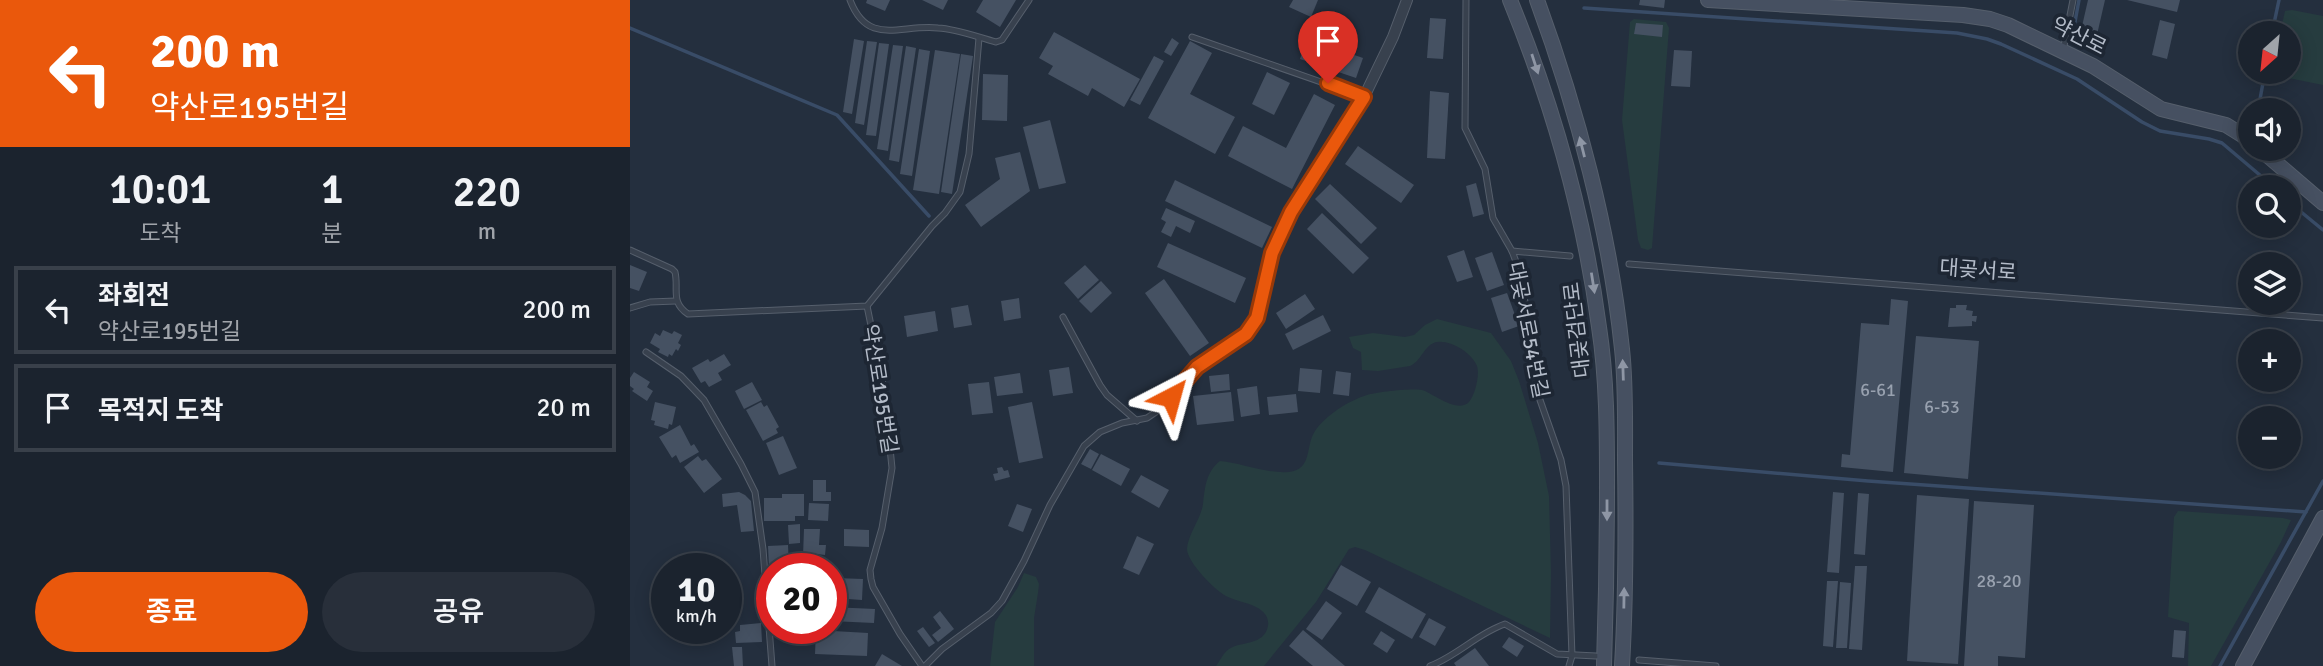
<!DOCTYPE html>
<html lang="ko">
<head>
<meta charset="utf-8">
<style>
  :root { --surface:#1b232e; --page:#282f3a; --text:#f1f3f6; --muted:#a0a4aa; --line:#39404a; --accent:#ea580c }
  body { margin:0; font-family:Signika,"Noto Sans KR",sans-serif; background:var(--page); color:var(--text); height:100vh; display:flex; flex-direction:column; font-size:26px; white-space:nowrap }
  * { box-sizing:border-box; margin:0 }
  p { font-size:23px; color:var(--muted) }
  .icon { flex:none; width:38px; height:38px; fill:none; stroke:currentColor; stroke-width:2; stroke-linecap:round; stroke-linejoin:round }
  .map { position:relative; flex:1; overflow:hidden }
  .sheet { display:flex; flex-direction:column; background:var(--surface); width:630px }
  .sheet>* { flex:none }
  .banner { background:#ea580c; color:#fff; overflow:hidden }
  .needle { width:46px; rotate:207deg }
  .controls { position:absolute; left:1608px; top:21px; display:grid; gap:14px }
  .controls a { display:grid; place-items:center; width:63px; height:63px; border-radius:50%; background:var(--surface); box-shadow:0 4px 18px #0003,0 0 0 2px var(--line); font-size:35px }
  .speed { position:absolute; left:21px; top:553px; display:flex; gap:14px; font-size:35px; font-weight:700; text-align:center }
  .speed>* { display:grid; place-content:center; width:91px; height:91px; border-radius:50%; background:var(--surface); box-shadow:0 4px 18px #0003,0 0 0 2px var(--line); line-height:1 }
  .speed small { font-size:18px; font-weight:400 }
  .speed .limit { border:10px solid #d22; background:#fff; color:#111 }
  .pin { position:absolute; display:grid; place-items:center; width:60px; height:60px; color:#fff; margin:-72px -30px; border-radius:50% 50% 50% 0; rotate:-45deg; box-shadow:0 0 7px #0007 }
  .pin .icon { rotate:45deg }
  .me { position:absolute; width:77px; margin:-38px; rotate:39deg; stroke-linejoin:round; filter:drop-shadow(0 0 5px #0008) }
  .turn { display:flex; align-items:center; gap:24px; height:147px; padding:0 35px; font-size:32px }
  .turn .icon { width:91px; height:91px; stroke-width:2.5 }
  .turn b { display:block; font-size:49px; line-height:60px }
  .eta { display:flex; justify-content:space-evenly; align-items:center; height:119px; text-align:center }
  .eta b { font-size:42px; font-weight:600; line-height:49px }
  .button { display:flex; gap:14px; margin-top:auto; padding:14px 35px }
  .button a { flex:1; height:80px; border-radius:42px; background:var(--accent); color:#fff; font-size:28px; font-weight:600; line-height:80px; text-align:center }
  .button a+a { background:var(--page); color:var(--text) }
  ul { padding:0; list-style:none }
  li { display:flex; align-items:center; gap:21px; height:88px; margin:0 14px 10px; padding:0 21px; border:4px solid var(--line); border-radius:0px }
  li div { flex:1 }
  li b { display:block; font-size:26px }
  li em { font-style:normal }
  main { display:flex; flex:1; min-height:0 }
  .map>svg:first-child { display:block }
</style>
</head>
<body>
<main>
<section class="sheet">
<div class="banner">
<div class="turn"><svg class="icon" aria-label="left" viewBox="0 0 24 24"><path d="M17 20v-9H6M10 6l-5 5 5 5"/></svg><div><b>200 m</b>약산로195번길</div></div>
</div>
<div class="eta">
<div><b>10:01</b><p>도착</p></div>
<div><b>1</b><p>분</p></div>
<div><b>220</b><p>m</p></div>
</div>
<ul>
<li><svg class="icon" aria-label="left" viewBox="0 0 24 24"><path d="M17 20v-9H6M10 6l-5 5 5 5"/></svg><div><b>좌회전</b><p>약산로195번길</p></div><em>200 m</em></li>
<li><svg class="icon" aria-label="arrive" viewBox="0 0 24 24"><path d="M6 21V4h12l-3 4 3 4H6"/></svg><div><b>목적지 도착</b></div><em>20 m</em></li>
</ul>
<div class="button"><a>종료</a><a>공유</a></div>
</section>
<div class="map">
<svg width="1693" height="666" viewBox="0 0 1693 666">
  <rect width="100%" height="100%" fill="#242f3e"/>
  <g fill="#263c3f">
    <path d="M1662,10L1693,16V85L1643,75V72H1659V33H1650L1655,11Z"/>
    <path d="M1004,19L1036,22L1039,28L1022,248L1018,250L1011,248L1008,240L992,120L1000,22Z"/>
    <path d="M807,319L861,333L881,361L889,381L908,443L919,496L921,573L920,638L735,550L725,547L719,549L686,602L634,666H586C590,661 593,653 599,649C611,641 634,646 638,626C641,605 610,603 598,597C586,592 557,562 557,549C558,534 571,519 573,504C575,487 576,472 590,461C612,463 637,474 659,472C683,469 675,446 685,431C696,415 718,401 737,395C747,392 787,387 795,391C806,396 828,413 839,402C845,395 850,375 847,366C842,353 821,340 807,342C794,344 792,361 780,366L748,371L732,370L731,352L723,348L719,337L743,333L775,337L784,335L795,325Z"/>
    <path d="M1548,511L1653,518L1661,520L1651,542L1581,666H1558L1559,623L1538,617L1544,517Z"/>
    <path d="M394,573L406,577L409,584L408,593L404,618V666H360L365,622L388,587Z"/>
  </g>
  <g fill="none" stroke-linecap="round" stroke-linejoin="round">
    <g stroke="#394c67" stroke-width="3.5">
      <path d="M954,8L1327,33L1357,39L1371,44L1447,79L1512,122L1530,131L1579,139L1592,143L1644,187"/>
      <path d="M0,28L207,115L299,216"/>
      <path d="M1642,33L1649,0"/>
      <path d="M1442,38L1449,0"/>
      <path d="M1628,110L1635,72"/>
      <path d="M1659,202L1693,230"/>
      <path d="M1029,463L1238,481L1676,512"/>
      <path d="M1590,666L1693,481"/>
    </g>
  </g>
  <g fill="#455162">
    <path d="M237,0H260L255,11L236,3Z"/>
    <path d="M292,0H318L313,10Z"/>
    <path d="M353,0H386L370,27L346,12Z"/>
    <path d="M663,0H688L681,17L659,7Z"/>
    <path d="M1010,0H1035L1034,8L1009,5Z"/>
    <path d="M1458,0H1475L1466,39L1450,35Z"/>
    <path d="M1497,0H1550L1547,12Z"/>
    <path d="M800,18L816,19L813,59L797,58Z"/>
    <path d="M1530,20L1545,24L1537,59L1522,55Z"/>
    <path d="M1006,23L1033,25L1032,37L1004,34Z"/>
    <path d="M424,32L510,79L494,107L462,88L458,96L418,74L423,66L409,58Z"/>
    <path d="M542,38L549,43L541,56L534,52Z"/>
    <path d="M224,39L234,41L222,114L213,112Z"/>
    <path d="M237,41L247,42L234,125L225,123Z"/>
    <path d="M560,41L582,53L560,94L605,117L585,154L518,118Z"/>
    <path d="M249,43L259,44L246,136L236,135Z"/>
    <path d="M263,45L273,46L258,151L247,149Z"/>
    <path d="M276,46L286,48L269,162L259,160Z"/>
    <path d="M289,49L300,51L282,176L270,174Z"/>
    <path d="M707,49L733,58L726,78L670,59L673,50Z"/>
    <path d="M305,50L330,54L309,194L283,190Z"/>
    <path d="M1044,50L1062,51L1060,87L1041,86Z"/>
    <path d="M331,54L343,56L322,194L311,192Z"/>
    <path d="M524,56L534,61L510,105L500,100Z"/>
    <path d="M637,72L660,83L644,115L622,104Z"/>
    <path d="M353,74L378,75L377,121L352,120Z"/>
    <path d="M800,91L819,93L815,159L797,158Z"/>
    <path d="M684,94L705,105L662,189L598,156L613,126L656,148Z"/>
    <path d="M420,120L436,183L409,189L393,127Z"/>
    <path d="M728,146L784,185L771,203L715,164Z"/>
    <path d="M390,152L400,191L351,227L335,205L370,179L365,158Z"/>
    <path d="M545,180L642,227L632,248L535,201Z"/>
    <path d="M846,183L854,214L843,217L836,186Z"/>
    <path d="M700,184L747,228L731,244L685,199Z"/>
    <path d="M536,208L565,221L560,233L546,226L541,237L531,232L536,222L531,219Z"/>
    <path d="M692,213L739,258L723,274L677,229Z"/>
    <path d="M538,243L616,278L605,303L527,267Z"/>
    <path d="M834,250L843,277L827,282L817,256Z"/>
    <path d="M862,252L874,285L857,291L845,258Z"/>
    <path d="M0,265L17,272L9,291L0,288Z"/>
    <path d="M455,265L469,280L448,299L434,283Z"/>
    <path d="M534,279L579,343L560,356L515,293Z"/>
    <path d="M471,281L482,293L461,313L449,301Z"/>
    <path d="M877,293L889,326L872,332L861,298Z"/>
    <path d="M675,294L685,309L656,329L646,313Z"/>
    <path d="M389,298L391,318L374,321L371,301Z"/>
    <path d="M1261,299L1278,301L1263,472L1211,467L1212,454L1220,455L1231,323L1259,325Z"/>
    <path d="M338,305L342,325L324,328L321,308Z"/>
    <path d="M1326,305H1337L1336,310L1343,311L1342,316H1347L1346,322L1342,321V326L1318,327L1320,308H1326Z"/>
    <path d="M305,311L308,331L277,337L274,316Z"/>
    <path d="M693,315L701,331L663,350L655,334Z"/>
    <path d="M33,330L42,334L44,331L52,335L48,343L51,345L48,351L46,349L42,356L39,354L38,357L28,352L30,349L20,343L25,333L30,336Z"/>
    <path d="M1286,336L1349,341L1338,479L1274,473Z"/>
    <path d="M94,354L101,365L88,373L92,380L79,387L75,381L71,383L62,368L78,359L80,362Z"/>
    <path d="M439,367L443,393L423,396L419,370Z"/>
    <path d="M670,368L692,370L690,393L668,391Z"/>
    <path d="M706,371L721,373L719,396L703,394Z"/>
    <path d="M4,372L20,382L17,387L23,391L17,401L2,391L4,389L0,386V378Z"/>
    <path d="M390,373L393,393L367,396L364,377Z"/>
    <path d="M599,374L600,390L581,392L579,376Z"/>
    <path d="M122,382L132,400L114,409L105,391Z"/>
    <path d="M359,382L363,413L342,415L338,384Z"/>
    <path d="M627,386L630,414L611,417L607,389Z"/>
    <path d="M601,392L604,421L567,425L563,396Z"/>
    <path d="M666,394L668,412L639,415L637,397Z"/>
    <path d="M25,402L46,407L42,425L39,424L38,429L24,425L25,421L21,420Z"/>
    <path d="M131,402L134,407L137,405L149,427L146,429L148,433L133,441L116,410Z"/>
    <path d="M402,402L413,458L389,463L378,407Z"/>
    <path d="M50,425L61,446L64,444L69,452L50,463L46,455L42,458L29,437Z"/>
    <path d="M153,436L167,468L149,475L136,443Z"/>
    <path d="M460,449L469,454L461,469L451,464Z"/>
    <path d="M471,454L500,469L491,486L462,470Z"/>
    <path d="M68,456L72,461L76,459L92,479L74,493L54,467Z"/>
    <path d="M372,467L374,471L378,470L380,477L365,481L363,474L368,473L367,468Z"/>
    <path d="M511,475L539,490L529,508L501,492Z"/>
    <path d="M183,480H196V492H201V501H183Z"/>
    <path d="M109,492L115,495L121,501L124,531L111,532L107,505L93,507L92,494Z"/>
    <path d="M1203,492L1214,493L1209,573L1197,572Z"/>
    <path d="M1228,493L1239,494L1235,555L1224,554Z"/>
    <path d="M152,494H174V516H165V521H134V498H152Z"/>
    <path d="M1287,495L1339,499L1328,664L1277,661Z"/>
    <path d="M1344,501L1404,505L1395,658L1368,656V666H1334Z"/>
    <path d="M179,503L199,504L198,521L178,520Z"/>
    <path d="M387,504L402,509L393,532L378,526Z"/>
    <path d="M170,524V543L159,544L158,525Z"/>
    <path d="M174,529H190L189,545H196L195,555L187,554V557L173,556Z"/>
    <path d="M214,529L239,530V547L214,546Z"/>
    <path d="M507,536L524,544L509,575L493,568Z"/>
    <path d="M158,545L159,567L139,568L138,546Z"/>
    <path d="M711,565L741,582L727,606L697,589Z"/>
    <path d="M1225,566H1237L1232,650L1219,649Z"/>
    <path d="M205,578L233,579L232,600L204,598Z"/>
    <path d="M1197,581H1208L1203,647L1193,646Z"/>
    <path d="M1210,582L1221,583L1217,648H1206Z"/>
    <path d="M749,587L796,614L782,639L735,612Z"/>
    <path d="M696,601L712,613L692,640L676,629Z"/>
    <path d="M201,607L245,609L244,623L201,621Z"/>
    <path d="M310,611L324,629L308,642L302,635L311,628L303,617Z"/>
    <path d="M799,618L816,627L805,646L789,637Z"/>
    <path d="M131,623L132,642L106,643L105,632L110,631V625Z"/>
    <path d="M293,627L305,643L299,647L287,631Z"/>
    <path d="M149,628H170V634L163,635V639H149Z"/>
    <path d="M186,630L238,633L237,656L185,654Z"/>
    <path d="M673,630L715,666H683L659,646Z"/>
    <path d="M1544,630L1556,631L1554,658L1542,657Z"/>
    <path d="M751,631L765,640L757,653L743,644Z"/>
    <path d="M879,637L894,646L887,657L872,647Z"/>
    <path d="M102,647H112L113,666H104Z"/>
    <path d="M845,648L859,666H826L824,663Z"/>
    <path d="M252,654L272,666H245Z"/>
  </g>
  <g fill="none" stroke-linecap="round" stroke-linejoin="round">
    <g stroke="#565f6c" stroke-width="7">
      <g id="lane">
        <path d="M220,0C238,47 270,24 308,28C327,29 347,37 366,42L372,40L399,0"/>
        <path d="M836,0L835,128L855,169L863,218L882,251L888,267L901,332L905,379L910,400L931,460L936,486L942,656L939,666"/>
        <path d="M1433,51L1443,0"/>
        <path d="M0,250L42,269L45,272C49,289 40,302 58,314L237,306L302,226L315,213L330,192L339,154L349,38"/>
        <path d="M882,251L940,256"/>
        <path d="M999,264L1693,318"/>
        <path d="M237,306L254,389L262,468L252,528L240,570L241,579L243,587L270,634L292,666"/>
        <path d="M0,308L20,302L46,301"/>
        <path d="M433,317L470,385L477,395L507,421"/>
        <path d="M16,352L51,376L74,400L111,464L125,492L133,549L142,666"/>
        <path d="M1009,660L1086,666"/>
        <path d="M295,666L312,649L361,613L372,601L394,561L420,505L454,446L470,432L492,423L517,418L526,412L567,367L622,328L627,318L642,253L661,212L734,97L562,37"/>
        <path d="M800,666C827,656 848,633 875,624L927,654L966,656"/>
      </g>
    </g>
    <g stroke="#565f6c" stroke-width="12">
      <path id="street" d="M734,97L763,37L777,0"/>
    </g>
    <g stroke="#565f6c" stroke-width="16">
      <g id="secondary">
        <path d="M880,0C923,105 954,215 969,327C977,379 977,433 977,486C977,546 976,606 974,666"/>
        <path d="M907,0C947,109 980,233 992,349C996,385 995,423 995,460C996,528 996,597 992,666"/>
        <path d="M1078,0L1333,15L1360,19L1378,25L1463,66L1531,109L1596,125L1620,140"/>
        <path d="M1630,149L1693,203"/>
        <path d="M1613,666L1693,518"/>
      </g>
    </g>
    <use href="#lane" stroke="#38414e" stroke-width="5"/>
    <use href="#street" stroke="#38414e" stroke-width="10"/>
    <use href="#secondary" stroke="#465061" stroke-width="14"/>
  </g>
  <defs><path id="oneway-solid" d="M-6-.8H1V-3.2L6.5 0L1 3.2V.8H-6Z" transform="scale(1.75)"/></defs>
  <g fill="#8e96a5">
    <use href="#oneway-solid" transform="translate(905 64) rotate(72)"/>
    <use href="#oneway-solid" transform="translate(952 147) rotate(-104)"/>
    <use href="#oneway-solid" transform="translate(963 283) rotate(81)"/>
    <use href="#oneway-solid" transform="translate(993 370) rotate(-92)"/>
    <use href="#oneway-solid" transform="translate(977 510) rotate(90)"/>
    <use href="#oneway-solid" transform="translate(994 598) rotate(-89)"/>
  </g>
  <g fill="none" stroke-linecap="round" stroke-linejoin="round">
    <g stroke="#983908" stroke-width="18">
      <path id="route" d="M541,397L567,367L616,334L627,318L642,253L661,212L734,97L698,83"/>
    </g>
    <use href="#route" stroke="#ea580c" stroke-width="12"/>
  </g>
  <g text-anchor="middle" stroke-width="7" stroke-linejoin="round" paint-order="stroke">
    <g font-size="18" fill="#98a1af">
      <text x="1248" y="396">6-61</text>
      <text x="1312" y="413">6-53</text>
      <text x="1369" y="587">28-20</text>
    </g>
    <g font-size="21" fill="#b4bcc9" stroke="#1d2633">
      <text transform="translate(1449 36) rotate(27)" y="7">약산로</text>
      <text transform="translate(1348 270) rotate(4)" y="7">대곶서로</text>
      <text transform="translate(898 330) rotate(79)" y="7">대곶서로54번길</text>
      <text transform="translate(947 330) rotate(-97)" y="7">대곶검단로</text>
      <text transform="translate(250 389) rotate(81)" y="7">약산로195번길</text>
    </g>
  </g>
</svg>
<div class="controls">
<a><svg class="needle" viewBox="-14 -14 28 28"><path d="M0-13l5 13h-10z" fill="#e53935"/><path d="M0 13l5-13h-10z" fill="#a0a4aa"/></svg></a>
<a><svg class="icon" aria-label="sound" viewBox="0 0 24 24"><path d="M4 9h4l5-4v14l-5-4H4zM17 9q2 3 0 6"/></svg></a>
<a><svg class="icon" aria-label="search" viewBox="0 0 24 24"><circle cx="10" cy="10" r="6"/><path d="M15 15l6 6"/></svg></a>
<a><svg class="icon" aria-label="layers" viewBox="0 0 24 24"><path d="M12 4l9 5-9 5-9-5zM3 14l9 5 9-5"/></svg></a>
<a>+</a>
<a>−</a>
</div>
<div class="speed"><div>10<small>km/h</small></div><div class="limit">20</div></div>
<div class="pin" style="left:698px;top:83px;background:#d93025"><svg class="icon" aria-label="arrive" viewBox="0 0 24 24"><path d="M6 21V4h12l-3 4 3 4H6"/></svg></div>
<svg class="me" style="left:541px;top:397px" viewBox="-20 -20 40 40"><path d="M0-17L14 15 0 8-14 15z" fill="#ea580c" stroke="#fff" stroke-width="4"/></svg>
</div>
</main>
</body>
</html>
